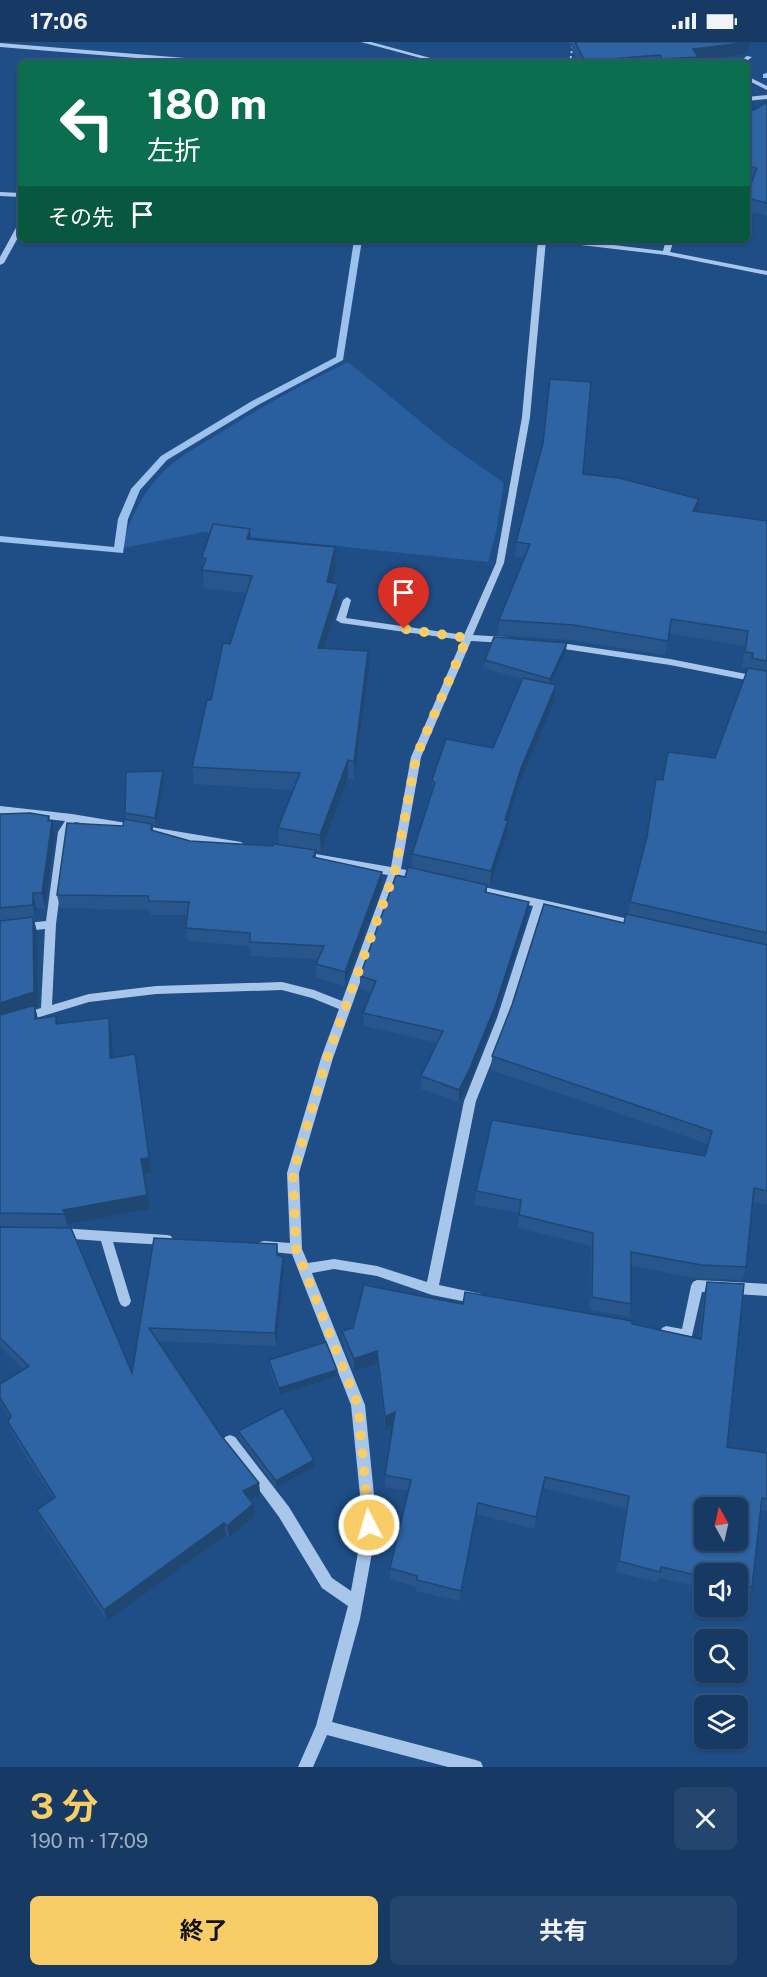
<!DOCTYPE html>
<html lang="ja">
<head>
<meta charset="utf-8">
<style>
  :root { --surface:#173a64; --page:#24456d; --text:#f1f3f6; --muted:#9eadbf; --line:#365478; --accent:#f8cd68 }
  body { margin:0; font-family:"Public Sans","Noto Sans JP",sans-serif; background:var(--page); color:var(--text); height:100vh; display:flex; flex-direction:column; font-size:22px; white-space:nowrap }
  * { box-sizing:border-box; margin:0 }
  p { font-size:20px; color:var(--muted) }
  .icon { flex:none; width:33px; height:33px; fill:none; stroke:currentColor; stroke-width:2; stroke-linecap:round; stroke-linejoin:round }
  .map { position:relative; height:1725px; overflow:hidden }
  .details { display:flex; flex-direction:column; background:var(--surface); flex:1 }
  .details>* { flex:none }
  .top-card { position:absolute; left:18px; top:18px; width:732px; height:183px; border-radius:9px; box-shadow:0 2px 4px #0004,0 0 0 2px var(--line); background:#0b6e4f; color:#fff; overflow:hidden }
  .needle { width:39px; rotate:352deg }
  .buttons { position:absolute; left:694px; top:1455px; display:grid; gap:12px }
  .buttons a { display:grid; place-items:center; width:54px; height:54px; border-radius:9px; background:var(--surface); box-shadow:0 2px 4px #0004,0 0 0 2px var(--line); font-size:30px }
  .pin { position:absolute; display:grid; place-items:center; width:51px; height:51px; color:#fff; margin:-62px -26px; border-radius:50% 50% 50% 0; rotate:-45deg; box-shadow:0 0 6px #0007 }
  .pin .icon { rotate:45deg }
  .me { position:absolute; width:66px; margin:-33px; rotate:355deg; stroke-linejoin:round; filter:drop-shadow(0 0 4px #0008) }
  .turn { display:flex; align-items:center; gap:21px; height:126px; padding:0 30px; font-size:27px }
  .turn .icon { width:78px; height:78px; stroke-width:2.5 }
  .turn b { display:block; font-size:42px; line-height:51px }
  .then { display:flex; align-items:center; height:57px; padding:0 30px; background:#0003; gap:12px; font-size:22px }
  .round { display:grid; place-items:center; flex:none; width:63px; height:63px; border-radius:9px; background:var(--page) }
  .headline { display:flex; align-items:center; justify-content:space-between; height:102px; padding:0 30px }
  h1 { font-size:36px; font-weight:700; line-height:45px; color:var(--accent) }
  .cta { display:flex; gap:12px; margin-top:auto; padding:12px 30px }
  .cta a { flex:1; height:69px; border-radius:9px; background:var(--accent); color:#111; font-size:24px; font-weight:700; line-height:69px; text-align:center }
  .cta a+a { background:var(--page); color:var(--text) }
  .status { display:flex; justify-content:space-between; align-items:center; height:42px; padding:0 30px; background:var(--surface); direction:ltr }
  .status svg { height:16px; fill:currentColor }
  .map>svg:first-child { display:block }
</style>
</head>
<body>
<div class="status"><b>17:06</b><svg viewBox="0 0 49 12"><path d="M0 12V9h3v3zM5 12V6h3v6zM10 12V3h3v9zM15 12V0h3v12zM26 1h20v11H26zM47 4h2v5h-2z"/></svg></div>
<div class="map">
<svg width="767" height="1725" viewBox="0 0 767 1725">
  <rect width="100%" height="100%" fill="#1f4d86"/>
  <path fill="#295f9e" d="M348,320L447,401L504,441L496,490L488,520L204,490L123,506C125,482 146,447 163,430C179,414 200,403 220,391C261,365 304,341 348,320Z"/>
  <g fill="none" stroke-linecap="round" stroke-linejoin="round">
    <g fill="#9bc1ec" fill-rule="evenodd">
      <path d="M767,31V36H763V32Z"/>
      <path d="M354,198H362L343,318L258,363L167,418L140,448L128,477L123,511L0,500V494L114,505L118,477L131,447L161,414L252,359L336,315Z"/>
    </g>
    <path stroke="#a8c6ea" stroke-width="2" stroke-dasharray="2 3" stroke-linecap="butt" d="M570,21L573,0"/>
    <g fill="#a8c6ea" fill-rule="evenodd">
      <path d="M361,0H371L449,21H439Z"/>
      <path d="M0,1L222,19L225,21H199L0,5Z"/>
      <path d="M747,14L752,15L744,21H737Z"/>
      <path d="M747,34L767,44V48L747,38Z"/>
      <path d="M767,53V57L747,59V55Z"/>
      <path d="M0,150L21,151V155L0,154Z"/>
      <path d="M21,182V190L4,221L0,223V215L17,184Z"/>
      <path d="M538,198H546L530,375L504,521L473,593L506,595L511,598L506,601L471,599L421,715L401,827L418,830L423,834L418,838L398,834L333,1016L299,1131L302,1207L308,1221L334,1217L377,1224L427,1240L464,1059L497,976L533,864L471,850L470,847L471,844L475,843L638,879L642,880L643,883L642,886L638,887L543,866L509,976L476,1059L439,1243L481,1252L483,1256L481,1260L477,1262L432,1253L377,1234L334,1227L312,1231L365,1363L377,1483L360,1577L332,1680L476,1718L481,1720L483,1725H448L327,1693L313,1725H298L316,1684L348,1564L322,1546L279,1475L223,1399L225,1395L230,1393L235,1395L289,1465L332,1536L351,1549L363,1483L351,1363L292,1212L264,1209L260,1208L258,1204L260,1200L264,1199L290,1201L287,1131L321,1016L339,967L312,956L282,948L156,952L89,960L0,987V979L41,966L45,887L0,892V884L46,879L58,790L65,779L0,772V764L72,772L241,800L246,804L241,808L75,780L68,790L56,882L52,963L89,952L156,944L282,940L314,948L342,959L388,833L304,818L299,814L304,810L391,825L411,715L462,598L341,581L336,578L343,558L347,555L351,558L346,576L464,593L496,521L522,375Z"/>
      <path d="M551,198H573L663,209L666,198H674L670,210L767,229V233L666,213L555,200Z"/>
      <path d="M554,600L670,617L767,636V642L670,623L551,605L549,603Z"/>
      <path d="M60,1186L167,1193L171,1194L173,1198L171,1202L167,1203L113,1200L131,1259L129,1263L125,1265L121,1263L119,1259L101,1199L60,1196L56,1195L54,1191L56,1187Z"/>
      <path d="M697,1238L767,1242V1254L702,1250L691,1298L687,1300L662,1294L660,1290L662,1286L666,1284L682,1287L691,1244L693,1240Z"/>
    </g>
  </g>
  <g fill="#28568c">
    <path d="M569,0H750L748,12L697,18V21H579Z"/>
    <path d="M767,60V174L747,169V152L752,138L747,137V67L754,68Z"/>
    <path d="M583,432L699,457L697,470L767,480V1163L752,1160L746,1225L742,1238L697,1236L631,1224V1262L629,1275L590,1268L591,1204L518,1186L519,1171L475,1163L476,1149L705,1114L708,1102L491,1028L492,1014L624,881L628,872L630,860L663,738L715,716L750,626L742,625L745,604L669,591L665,613L571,598L498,593L499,578L525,516L515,515L516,500Z"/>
    <path d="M250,487L251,497L335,505L336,523L332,541L338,542L339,560L324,607L369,627L354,737L348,736L321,810L316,809V816L382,843L345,944L316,936V922L318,917L251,914L250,904L188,899L186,886L187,873H151L150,868L60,866L57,853L123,784L126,777L125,771L163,729L164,737L156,783H153V789L190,799L273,804L279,803L278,786L293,748L194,742L192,725L211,658L246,551L204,546L202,515Z"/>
    <path d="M566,609L550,642L556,643L555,658L520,740L508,778L507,793L490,844L487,843V850L529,860L528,873L495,975L470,1039L459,1060L421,1047V1034L438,1001L364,984L363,971L371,950L360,947V934L405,835L412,826V812L432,751V738L493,706L522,637L484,626L485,618Z"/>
    <path d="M0,772L50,779L55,794L45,866H36V878H34L37,890L38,965H35L38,977L58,982L112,991V1016L135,1012L151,1130L144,1132L150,1167L67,1182L68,1185H0Z"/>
    <path d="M0,1185L132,1331L154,1196L277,1202L278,1213L283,1215L284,1229L276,1304L158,1299L220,1392L259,1441L260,1453L250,1459L253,1462L255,1474L229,1495L226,1493L107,1579L42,1480L37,1468L53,1457L12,1392L8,1380L10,1377L0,1361V1342L23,1327L0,1305Z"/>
    <path d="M707,1240L727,1405L765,1411L767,1403V1469L761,1468L752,1545L748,1556L738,1554V1532H705V1546L658,1536L657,1540L616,1530L626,1466L543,1446L534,1487L477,1472L460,1559L416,1549L417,1545L390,1537V1526L409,1449L385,1445V1433L393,1383L385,1387L377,1322L354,1329L343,1301L342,1289L463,1262L632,1282L699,1296L704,1252Z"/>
    <path d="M269,1318L337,1334L279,1353L269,1324Z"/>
    <path d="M238,1389L314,1425L276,1445L239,1396Z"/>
  </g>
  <g fill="#204672">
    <path d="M750,0L748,12L697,18L698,15L693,7Z"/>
    <path d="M699,457L697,471L693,469Z"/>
    <path d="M250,487L251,504L247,497Z"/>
    <path d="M335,505L336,523L328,558L327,540Z"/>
    <path d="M338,542L339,560L318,624V606Z"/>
    <path d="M567,601L566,609L549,644L550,637Z"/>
    <path d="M368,609L369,627L354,737V720Z"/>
    <path d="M556,643L555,658L520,740L504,792L505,778L521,726Z"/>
    <path d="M348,718V736L321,810L320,793Z"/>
    <path d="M163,729L164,737L156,783L155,776Z"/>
    <path d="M49,774L51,786L52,779L55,794L45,866L42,851Z"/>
    <path d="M508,778L507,793L490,844L491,829Z"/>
    <path d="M382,830V843L345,944V930Z"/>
    <path d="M33,851L36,866V878L33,863Z"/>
    <path d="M529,860L528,873L495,975L470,1039L459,1060V1048Z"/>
    <path d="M33,875L37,890L38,965H35L38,978L0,977V961Z"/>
    <path d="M109,976L112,991L113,1031L110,1016Z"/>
    <path d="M135,1012L151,1130L144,1132L150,1167L67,1182L63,1168L141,1117Z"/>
    <path d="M283,1215L284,1229L276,1304L275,1291Z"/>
    <path d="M377,1309V1322L354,1329V1317Z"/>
    <path d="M337,1328V1334L279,1353V1346Z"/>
    <path d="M395,1370V1382L385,1387V1375Z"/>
    <path d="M314,1418V1425L276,1445V1439Z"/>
    <path d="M259,1441L260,1453L245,1461L243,1449Z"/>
    <path d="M478,1461L477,1472L460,1559L461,1549Z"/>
    <path d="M253,1462L255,1474L229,1495L227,1484Z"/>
    <path d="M224,1481L226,1493L107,1579L104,1568Z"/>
  </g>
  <g fill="#2e64a3" stroke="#204672" stroke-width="1.5" fill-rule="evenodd">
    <path d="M575,0H750L693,7L698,15L662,17L660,13L585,19Z"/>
    <path d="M767,60V161L747,156V152L757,126L747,124V67L754,68Z"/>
    <path d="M550,337L591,340L583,432L619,436L699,457L693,469L767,479V619L752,616L753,611L745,610L748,589L671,577L668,599L573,583L499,578L530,502L516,500L543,401Z"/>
    <path d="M213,482L250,487L247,497L335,505L327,540L338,542L318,606L368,609L354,720L348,718L320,793L278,786L300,731L192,725L207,658H211L223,601L230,602L252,534L202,528L206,517L202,515Z"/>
    <path d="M494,595L567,601L550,637L485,618Z"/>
    <path d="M748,626L767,629V891L630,860L647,795L656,737L663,738L668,710L715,716Z"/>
    <path d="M523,636L556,643L521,726L505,778H508L491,829L412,812L435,741L432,738L446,697L493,706Z"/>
    <path d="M163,729L155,776L125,771L126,730Z"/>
    <path d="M30,771L49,774L48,779H52L42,851H33V863L0,866V772Z"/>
    <path d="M124,777L152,782L151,788L190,799L273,804L274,802L316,808L313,815L382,830L345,930L316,922L324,904L250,900V891L186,886L189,860L149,859L148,854L57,853L67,781L123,784Z"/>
    <path d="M408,825L487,843L485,850L529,860L496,962L470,1026L459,1048L421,1034L443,989L363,971L376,939L360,934L396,833L405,835Z"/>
    <path d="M544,862L624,881L626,872L767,903V1149L754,1146L746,1225L701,1223L631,1210V1262L592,1255L593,1191L519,1173L521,1158L476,1149L492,1078L705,1114L712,1089L492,1014L512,963Z"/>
    <path d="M33,875L34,950L0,961V879Z"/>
    <path d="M35,963V977L56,974V982L109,976L110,1016L135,1012L149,1116L141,1117L147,1153L63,1168L65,1172L0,1171V973Z"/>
    <path d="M0,1185L71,1186L132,1331L154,1196L277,1202V1213L283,1215L275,1291L149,1286L220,1392L259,1441L243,1449L253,1462L227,1484L224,1481L104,1568L37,1468L55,1455L8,1380L11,1374L0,1356V1342L29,1324L0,1296Z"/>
    <path d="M707,1240L744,1242L727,1405L767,1411V1457L762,1456L752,1545L738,1542V1532H705V1535L661,1525L660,1530L619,1519L629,1454L545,1435L536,1475L478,1461L461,1549L417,1538V1534L390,1526L411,1438L385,1433L395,1370L385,1375L377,1309L354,1317L342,1289L353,1286L364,1243L463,1262L465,1250L632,1279V1282L701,1297ZM705,1466H738V1498H705Z"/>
    <path d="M326,1300L337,1328L279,1346L269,1318Z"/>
    <path d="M283,1366L314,1418L276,1439L238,1389Z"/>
  </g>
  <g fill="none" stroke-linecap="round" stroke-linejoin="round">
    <path stroke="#f8cd68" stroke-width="10" stroke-dasharray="0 18" d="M369,1483L358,1363L296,1207L293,1131L327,1016L395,829L416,715L467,596L404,587"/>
  </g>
</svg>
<div class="buttons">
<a><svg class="needle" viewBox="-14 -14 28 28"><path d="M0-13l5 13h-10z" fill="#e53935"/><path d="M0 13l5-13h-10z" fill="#9eadbf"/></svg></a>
<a><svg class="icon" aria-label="sound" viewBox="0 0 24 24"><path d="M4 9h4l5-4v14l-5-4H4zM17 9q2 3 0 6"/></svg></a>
<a><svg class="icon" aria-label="search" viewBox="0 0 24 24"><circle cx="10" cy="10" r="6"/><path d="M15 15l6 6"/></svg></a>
<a><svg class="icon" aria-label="layers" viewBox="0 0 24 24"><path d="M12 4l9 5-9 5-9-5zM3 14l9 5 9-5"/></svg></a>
</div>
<div class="pin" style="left:404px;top:587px;background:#d93025"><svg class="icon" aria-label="arrive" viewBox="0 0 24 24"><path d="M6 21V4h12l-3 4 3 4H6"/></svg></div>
<svg class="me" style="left:369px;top:1483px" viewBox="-20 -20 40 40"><circle r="17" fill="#f8cd68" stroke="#fff" stroke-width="3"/><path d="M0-11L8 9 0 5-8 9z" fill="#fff"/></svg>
<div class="top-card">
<div class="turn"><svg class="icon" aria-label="left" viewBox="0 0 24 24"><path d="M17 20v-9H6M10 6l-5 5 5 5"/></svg><div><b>180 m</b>左折</div></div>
<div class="then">その先<svg class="icon" aria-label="arrive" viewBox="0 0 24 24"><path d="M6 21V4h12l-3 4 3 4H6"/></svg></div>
</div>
</div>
<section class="details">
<div class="headline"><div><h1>3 分</h1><p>190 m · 17:09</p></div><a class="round"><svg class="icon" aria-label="close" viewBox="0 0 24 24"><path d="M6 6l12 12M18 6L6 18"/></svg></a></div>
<div class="cta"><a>終了</a><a>共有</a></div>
</section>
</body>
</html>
